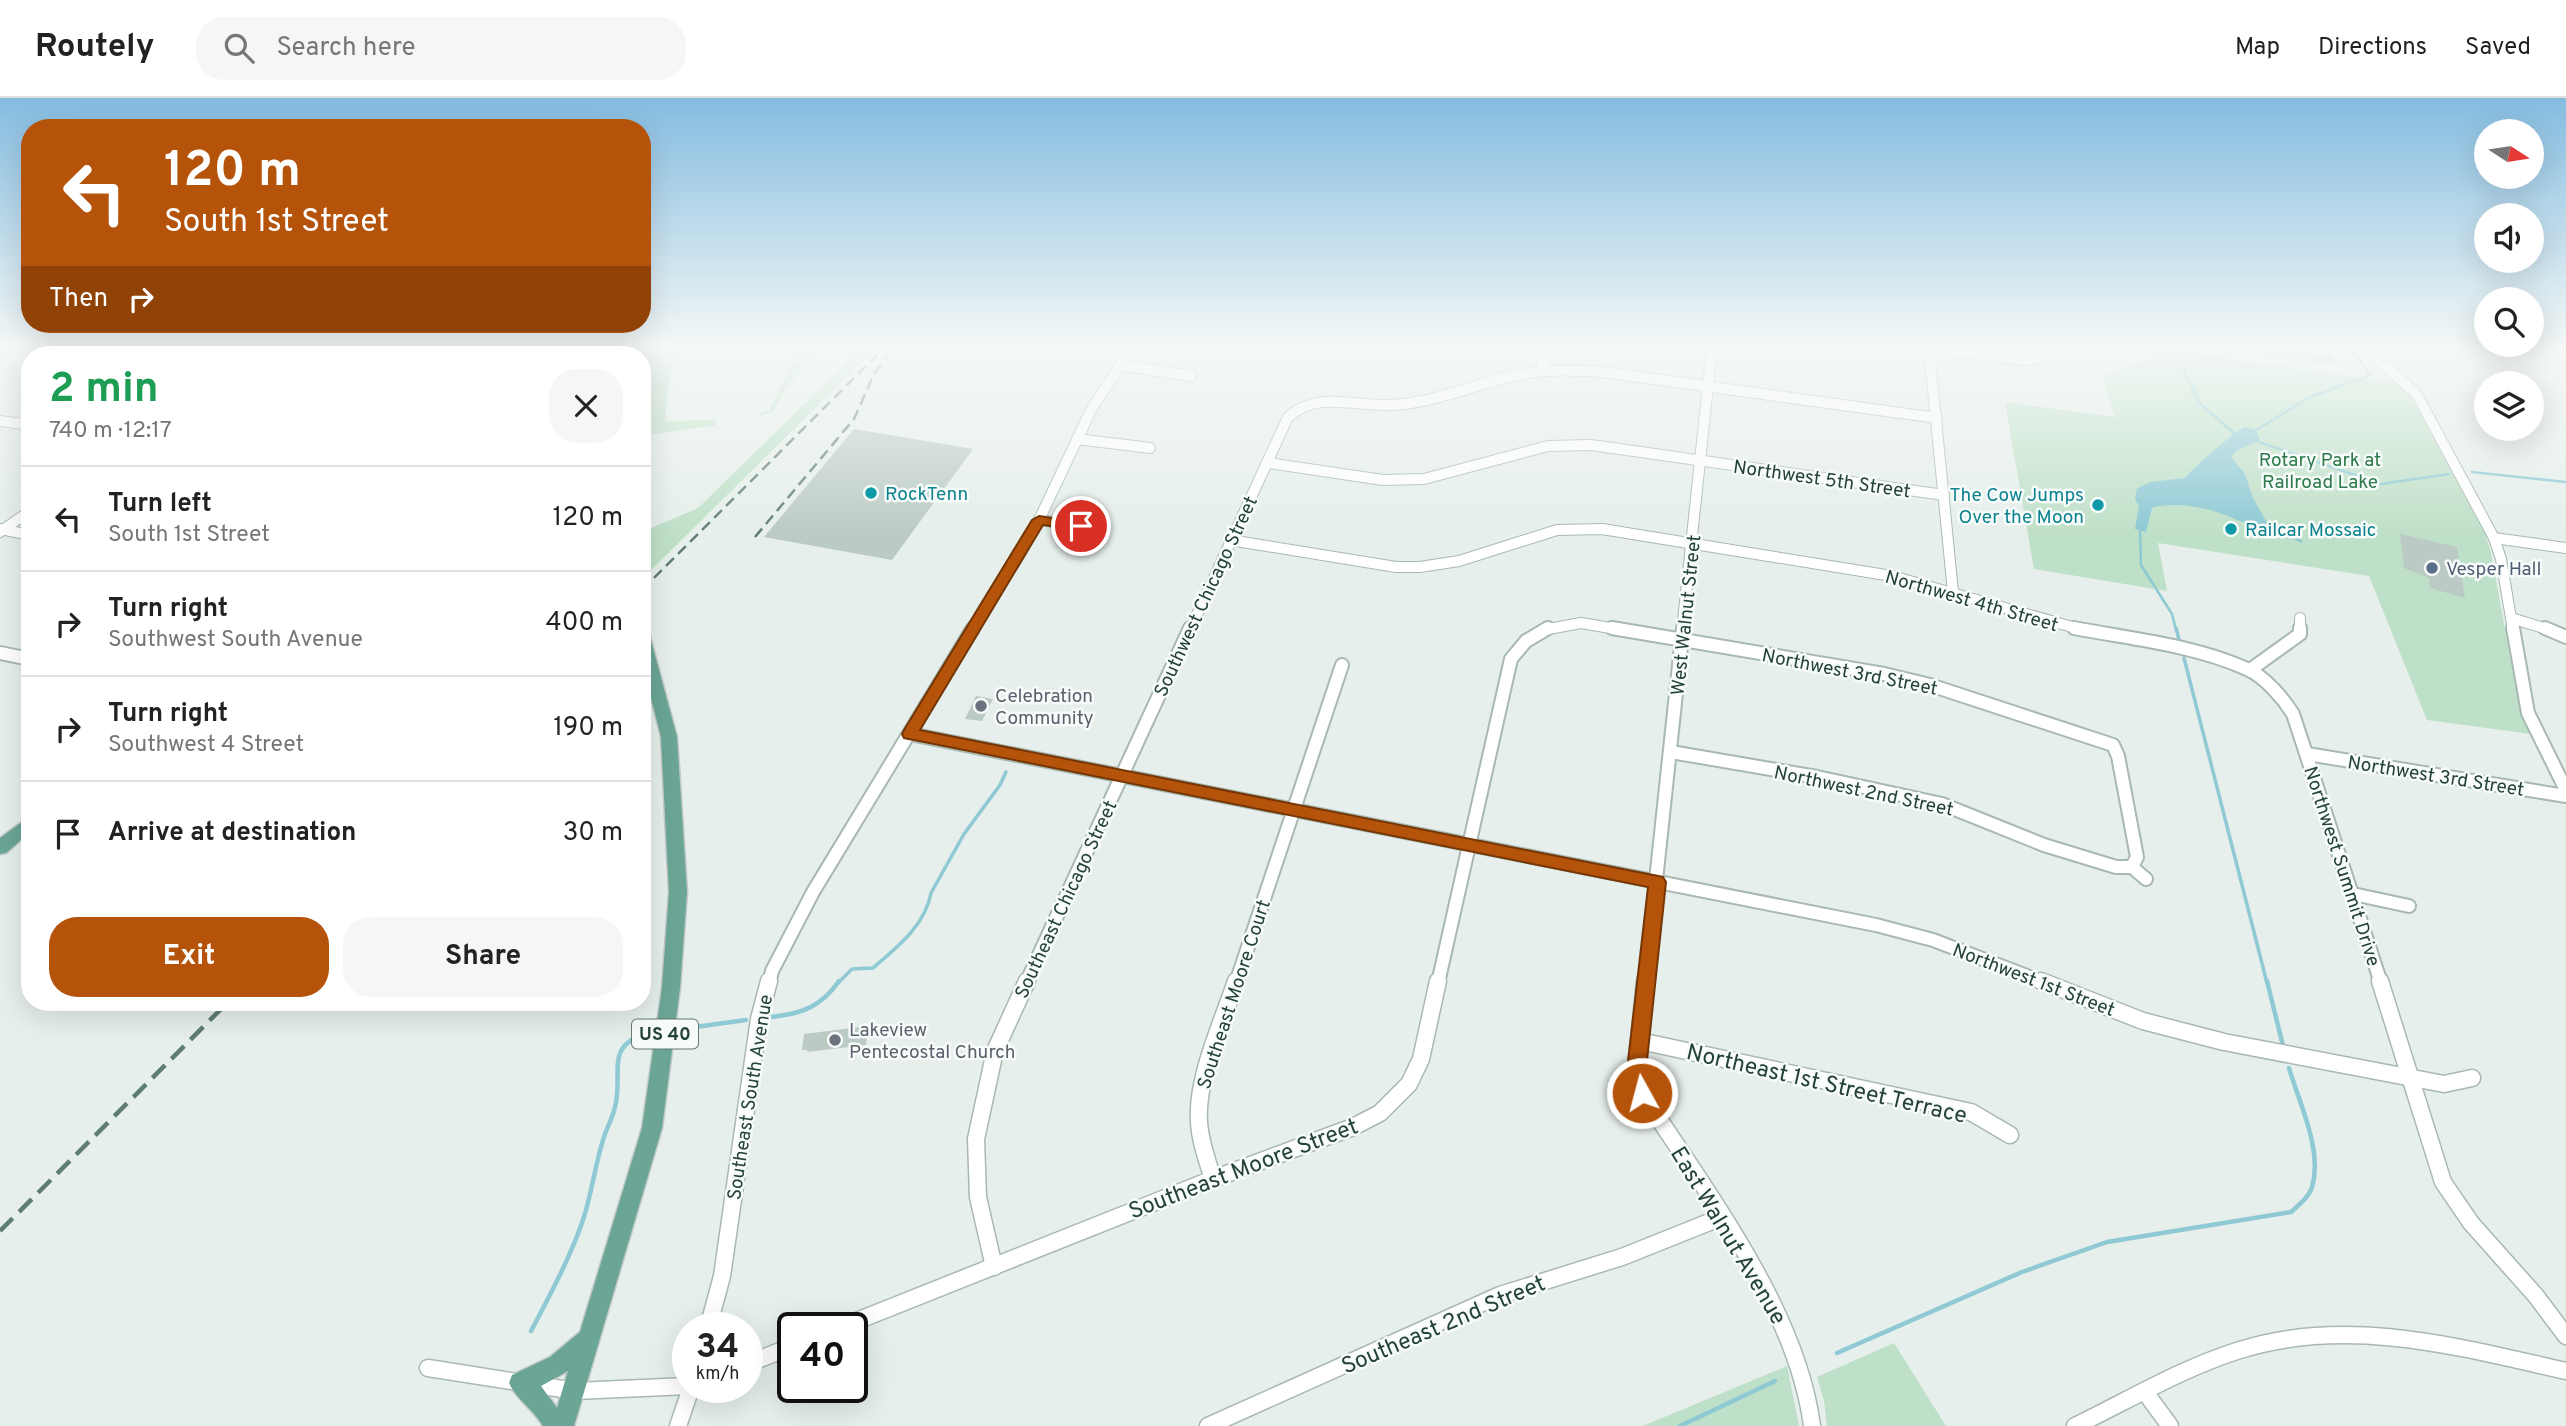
<!DOCTYPE html>
<html lang="en">
<head>
<meta charset="utf-8">
<style>
  :root { --surface:#fff; --page:#f6f6f6; --text:#222; --muted:#767676; --line:#e0e0e0; --accent:#b45309 }
  body { margin:0; font-family:Overpass,sans-serif; background:var(--page); color:var(--text); height:100vh; display:flex; flex-direction:column; font-size:26px; white-space:nowrap }
  * { box-sizing:border-box; margin:0 }
  p { font-size:23px; color:var(--muted) }
  .icon { flex:none; width:38px; height:38px; fill:none; stroke:currentColor; stroke-width:2; stroke-linecap:round; stroke-linejoin:round }
  .map { position:relative; flex:1; overflow:hidden }
  .side { position:absolute; left:21px; top:248px; width:630px; height:665px; display:flex; flex-direction:column; background:var(--surface); border-radius:28px; box-shadow:0 7px 28px #0002 }
  .side>* { flex:none }
  .banner { position:absolute; left:21px; top:21px; width:630px; height:214px; border-radius:28px; box-shadow:0 7px 28px #0002; background:#b45309; color:#fff; overflow:hidden }
  .needle { width:46px; rotate:102deg }
  .fabs { position:absolute; left:2474px; top:21px; display:grid; gap:14px }
  .fabs a { display:grid; place-items:center; width:70px; height:70px; border-radius:50%; background:var(--surface); box-shadow:0 7px 28px #0002; font-size:35px }
  .speed { position:absolute; left:672px; top:1214px; display:flex; gap:14px; font-size:35px; font-weight:700; text-align:center }
  .speed>* { display:grid; place-content:center; width:91px; height:91px; border-radius:50%; background:var(--surface); box-shadow:0 7px 28px #0002; line-height:1 }
  .speed small { font-size:18px; font-weight:400 }
  .speed .limit { border:4px solid #111; border-radius:10px; background:#fff; color:#111 }
  .pin { position:absolute; display:grid; place-items:center; width:60px; height:60px; color:#fff; margin:-30px; border:4px solid #fff; border-radius:50%; box-shadow:0 2px 7px #0007 }
  .me { position:absolute; width:77px; margin:-38px; rotate:353deg; stroke-linejoin:round; filter:drop-shadow(0 0 5px #0008) }
  .turn { display:flex; align-items:center; gap:24px; height:147px; padding:0 28px; font-size:32px }
  .turn .icon { width:91px; height:91px; stroke-width:2.5 }
  .turn b { display:block; font-size:49px; line-height:60px }
  .then { display:flex; align-items:center; height:66px; padding:0 28px; background:#0003; gap:14px; font-size:26px }
  .round { display:grid; place-items:center; flex:none; width:74px; height:74px; border-radius:28px; background:var(--page) }
  .overview { display:flex; align-items:center; justify-content:space-between; height:119px; padding:0 28px }
  h1 { font-size:42px; font-weight:700; line-height:52px; color:#1e9e55 }
  .primary-button { display:flex; gap:14px; margin-top:auto; padding:14px 28px }
  .primary-button a { flex:1; height:80px; border-radius:28px; background:var(--accent); color:#fff; font-size:28px; font-weight:700; line-height:80px; text-align:center }
  .primary-button a+a { background:var(--page); color:var(--text) }
  ul { padding:0; list-style:none }
  li { display:flex; align-items:center; gap:21px; height:105px; padding:0 28px; border-top:2px solid var(--line) }
  li div { flex:1 }
  li b { display:block; font-size:26px }
  li em { font-style:normal }
  header { display:flex; align-items:center; gap:42px; box-sizing:border-box; height:98px; padding:0 35px; background:var(--surface); border-bottom:2px solid var(--line) }
  header strong { font-size:33px }
  nav { display:flex; gap:38px; margin-inline-start:auto; font-size:24px }
  .search { width:490px; height:63px; background:var(--page); display:flex; align-items:center; gap:18px; box-sizing:border-box; padding:0 24px; border-radius:28px; color:var(--muted); font-size:26px }
  .map>svg:first-child { display:block }
</style>
</head>
<body>
<header>
<strong>Routely</strong>
<div class="search"><svg class="icon" aria-label="search" viewBox="0 0 24 24"><circle cx="10" cy="10" r="6"/><path d="M15 15l6 6"/></svg>Search here</div>
<nav><a>Map</a><a>Directions</a><a>Saved</a></nav>
</header>
<div class="map">
<svg width="2566" height="1328" viewBox="0 0 2566 1328">
  <rect width="100%" height="100%" fill="#e6efeb"/>
  <g fill="#bfe0c8">
    <path d="M640,250H677L669,282L665,323L715,322L716,327L642,338V257H637Z"/>
    <path d="M800,250H820L787,289L774,312L758,319L761,314L769,313Z"/>
    <path d="M862,250H876L647,476L643,471L642,445L649,431L698,410Z"/>
    <path d="M2159,250L2402,286L2407,292L2485,435L2491,455L2520,613L2531,636L2427,622L2369,478L2158,445L2167,493L2034,471L2005,304L2115,319L2103,279L2152,259Z"/>
    <path d="M1894,1245L1946,1328H1827L1824,1303L1817,1279Z"/>
    <path d="M1787,1268L1799,1328H1643Z"/>
  </g>
  <path fill="#8ec9d4" d="M2245,329L2256,332L2260,342L2236,353L2231,359L2245,376L2253,400L2269,428C2255,433 2231,418 2217,414C2197,408 2172,404 2152,410L2146,434L2135,431L2139,408L2135,401L2137,391L2150,384L2185,380C2192,371 2234,334 2245,329Z"/>
  <g fill="none" stroke-linecap="round" stroke-linejoin="round">
    <g stroke="#8ec9d4" stroke-width="2.5">
      <path d="M2184,271V276L2195,292L2191,294L2196,296L2198,304L2234,335"/>
      <path d="M2256,332L2310,299L2371,277L2354,255"/>
      <path d="M2259,344L2381,386L2449,376"/>
      <path d="M2472,374L2566,384"/>
      <path d="M2269,428L2301,443"/>
      <path d="M2140,432L2141,467L2172,516L2176,532"/>
    </g>
    <g stroke="#8ec9d4" stroke-width="3.5">
      <path d="M2176,530L2180,545"/>
      <path d="M2184,560L2267,885"/>
      <path d="M838,885L852,871L873,870C897,849 925,828 931,795L964,736L1000,687L1006,674"/>
    </g>
    <g stroke="#8ec9d4" stroke-width="4.5">
      <path d="M2267,883L2283,948"/>
      <path d="M771,919C801,916 821,909 839,883"/>
      <path d="M695,929L746,922"/>
      <path d="M531,1233C550,1197 570,1160 583,1122C592,1095 595,1066 604,1039C607,1029 613,1019 615,1009C624,975 603,949 647,935"/>
      <path d="M1837,1255L2022,1174L2107,1144L2291,1114C2299,1107 2309,1099 2312,1089C2323,1052 2299,1005 2289,970"/>
      <path d="M1680,1328L1775,1283"/>
    </g>
  </g>
  <g fill="#bbcac4">
    <path d="M2260,250H2288L2332,257L2335,267L2260,255Z"/>
    <path d="M854,331L973,351L892,462L764,439Z"/>
    <path d="M2400,436L2457,449L2465,500L2430,490L2429,480L2404,470Z"/>
    <path d="M976,598L993,601L982,623L965,621Z"/>
    <path d="M868,928L866,947L807,954L808,952H802L804,936Z"/>
  </g>
  <g fill="none" stroke-linecap="round" stroke-linejoin="round">
    <g stroke="#a8b8b2" stroke-width="12">
      <g id="minor-far2">
        <path d="M0,250H3"/>
        <path d="M97,250L149,257"/>
        <path d="M1537,250L1546,273"/>
        <path d="M1918,250L2027,262L2044,259L2062,250"/>
        <path d="M2364,250L2416,295L2494,440L2501,461L2513,532"/>
        <path d="M1929,251L1953,494"/>
        <path d="M560,257L568,250"/>
        <path d="M1120,267L1191,278"/>
        <path d="M0,323L30,327"/>
        <path d="M1077,341L1150,350"/>
        <path d="M1268,365L1383,382L1424,381L1548,348L1591,347L1944,397"/>
        <path d="M1039,422L1102,430"/>
        <path d="M0,431L30,437"/>
        <path d="M0,434L30,413"/>
        <path d="M2494,440L2566,450"/>
        <path d="M1230,442L1396,469H1420L1459,463L1557,432L1602,431L1892,478L2083,532"/>
        <path d="M2300,520V532"/>
        <path d="M2511,520L2550,532"/>
        <path d="M972,532L1039,422L1092,310L1132,250"/>
        <path d="M1190,532L1288,319C1318,292 1355,309 1391,307C1435,305 1475,286 1517,277C1545,271 1574,272 1603,274L1937,320"/>
        <path d="M1543,532L1581,525L1622,532"/>
        <path d="M1682,532L1712,250"/>
      </g>
    </g>
    <g stroke="#a8b8b2" stroke-width="16">
      <g id="minor-far1">
        <path d="M1612,530L1884,576L1930,587L2113,647L2118,658L2137,759L2132,769L2146,781"/>
        <path d="M2074,530C2131,541 2194,547 2247,571C2265,579 2283,600 2293,616L2381,885"/>
        <path d="M2513,530L2528,615L2566,692"/>
        <path d="M2545,530L2566,539"/>
        <path d="M0,555L30,561"/>
        <path d="M2250,572L2300,536V530"/>
        <path d="M910,636L1876,827L1933,842L2045,885"/>
        <path d="M1671,654L1817,679L1942,706L2044,747L2116,769H2132"/>
        <path d="M2307,656L2566,698"/>
        <path d="M2353,796L2409,808"/>
        <path d="M769,885L772,873L813,794L973,530"/>
        <path d="M1026,885L1190,530"/>
        <path d="M1236,885L1342,567"/>
        <path d="M1438,885L1511,561L1526,543L1548,530"/>
        <path d="M1645,885L1683,530"/>
      </g>
    </g>
    <g stroke="#a8b8b2" stroke-width="19">
      <g id="minor">
        <path d="M1645,883L1636,972L1642,995C1705,1093 1797,1211 1812,1328"/>
        <path d="M2041,883L2143,923L2224,944L2444,986L2472,980"/>
        <path d="M2380,883L2443,1084L2471,1125L2536,1198L2566,1238"/>
        <path d="M1640,943L1971,1014L2010,1037"/>
        <path d="M1213,1081C1207,1062 1200,1043 1199,1024C1196,980 1222,925 1236,883"/>
        <path d="M994,1169L978,1099L976,1041L995,953L1027,883"/>
        <path d="M708,1230L722,1178L759,921L769,883"/>
        <path d="M839,1230L1213,1081L1353,1029L1380,1015L1409,986L1421,961L1438,883"/>
        <path d="M747,1266L793,1248"/>
        <path d="M428,1270L575,1293L688,1288"/>
        <path d="M2145,1294L2170,1328"/>
        <path d="M678,1328L691,1290"/>
        <path d="M1208,1328L1500,1197L1622,1159L1722,1119"/>
        <path d="M2075,1328C2129,1302 2182,1270 2240,1252C2348,1218 2459,1249 2566,1273"/>
      </g>
    </g>
    <g stroke="#c2cac8" stroke-width="3">
      <g id="major">
        <path d="M617,250H627L626,257H614Z"/>
        <path d="M642,530L649,535L677,639L687,794L680,890L662,1030L574,1328H543C534,1312 516,1301 509,1285L512,1277L550,1259L580,1234L642,1030L662,890L669,794L661,639L642,564ZM568,1273L557,1310L541,1288Z"/>
        <path d="M30,718V734L6,755L0,756V740Z"/>
      </g>
    </g>
    <use href="#minor-far2" stroke="#fff" stroke-width="10"/>
    <use href="#minor-far1" stroke="#fff" stroke-width="12"/>
    <use href="#minor" stroke="#fff" stroke-width="16"/>
    <use href="#major" fill="#6aa596" fill-rule="evenodd"/>
    <g stroke="#5f7d75" stroke-width="2.5" stroke-dasharray="11 6" stroke-linecap="butt">
      <path d="M755,439L854,321L874,276L889,255"/>
      <path d="M642,492L884,250"/>
    </g>
    <path stroke="#5f7d75" stroke-width="4.5" stroke-dasharray="18 9" stroke-linecap="butt" d="M0,1133L227,905"/>
  </g>
  <linearGradient id="sky" x2="0" y2="1"><stop stop-color="#84bce0"/><stop offset="0.57" stop-color="#f4f8f6"/><stop offset="1" stop-color="#f4f8f6" stop-opacity="0"/></linearGradient>
  <rect width="2566" height="436" fill="url(#sky)"/>
  <path fill="#b45309" stroke="#753606" stroke-width="2" d="M1039,418L1081,424L1088,428L1081,432L1043,427L920,632L1663,779L1666,784L1646,972L1652,995L1649,1001L1642,1004L1635,1001L1627,972L1648,789L904,640L902,636L904,632L1032,422Z"/>
  <g fill="#0f9aa8" stroke="#f7fbf9" stroke-width="2.5">
    <circle cx="871" cy="395" r="7"/>
    <circle cx="2098" cy="407" r="7"/>
    <circle cx="2231" cy="431" r="7"/>
  </g>
  <circle fill="#5c6f8a" stroke="#f7fbf9" stroke-width="2.5" cx="2432" cy="470" r="7"/>
  <g fill="#6b7280" stroke="#f7fbf9" stroke-width="2.5">
    <circle cx="981" cy="608" r="7"/>
    <circle cx="835" cy="942" r="7"/>
  </g>
  <g text-anchor="middle" stroke-width="5" stroke-linejoin="round" paint-order="stroke">
    <rect fill="#f7fbf9" stroke="#637a73" stroke-width="2" x="632" y="921.5" width="66" height="29" rx="5"/>
    <g font-size="18" font-weight="bold" fill="#24423a">
      <text x="665" y="942">US 40</text>
    </g>
    <g font-size="19" fill="#2d7a4b" stroke="#f7fbf9">
      <text x="2320" y="368">Rotary Park at<tspan x="2320" dy="22">Railroad Lake</tspan></text>
    </g>
    <g font-size="19" fill="#24423a" stroke="#f7fbf9">
      <text transform="translate(1822 380) rotate(8)" y="7">Northwest 5th Street</text>
      <text transform="translate(1205 498) rotate(-65)" y="7">Southwest Chicago Street</text>
      <text transform="translate(1972 502) rotate(16)" y="7">Northwest 4th Street</text>
      <text transform="translate(1685 517) rotate(-84)" y="7">West Walnut Street</text>
      <text transform="translate(1850 573) rotate(11)" y="7">Northwest 3rd Street</text>
      <text transform="translate(2436 677) rotate(9)" y="7">Northwest 3rd Street</text>
      <text transform="translate(1864 692) rotate(12)" y="7">Northwest 2nd Street</text>
      <text transform="translate(2343 768) rotate(72)" y="7">Northwest Summit Drive</text>
      <text transform="translate(1065 801) rotate(-65)" y="7">Southeast Chicago Street</text>
      <text transform="translate(2034 881) rotate(21)" y="7">Northwest 1st Street</text>
      <text transform="translate(1233 896) rotate(-72)" y="7">Southeast Moore Court</text>
      <text transform="translate(749 999) rotate(-81)" y="7">Southeast South Avenue</text>
    </g>
    <g font-size="19" fill="#0d838f" stroke="#f7fbf9" text-anchor="start">
      <text x="885" y="402">RockTenn</text>
      <text x="2084" y="403" text-anchor="end">The Cow Jumps<tspan x="2084" dy="22">Over the Moon</tspan></text>
      <text x="2245" y="438">Railcar Mossaic</text>
    </g>
    <g font-size="19" fill="#4e5e75" stroke="#f7fbf9" text-anchor="start">
      <text x="2446" y="477">Vesper Hall</text>
    </g>
    <g font-size="19" fill="#5b616d" stroke="#f7fbf9" text-anchor="start">
      <text x="995" y="604">Celebration<tspan x="995" dy="22">Community</tspan></text>
      <text x="849" y="938">Lakeview<tspan x="849" dy="22">Pentecostal Church</tspan></text>
    </g>
    <g font-size="23" fill="#24423a" stroke="#f7fbf9">
      <text transform="translate(1827 985) rotate(13)" y="8">Northeast 1st Street Terrace</text>
      <text transform="translate(1243 1070) rotate(-21)" y="8">Southeast Moore Street</text>
      <text transform="translate(1729 1137) rotate(59)" y="8">East Walnut Avenue</text>
      <text transform="translate(1443 1226) rotate(-23)" y="8">Southeast 2nd Street</text>
    </g>
  </g>
</svg>
<div class="fabs">
<a><svg class="needle" viewBox="-14 -14 28 28"><path d="M0-13l5 13h-10z" fill="#e53935"/><path d="M0 13l5-13h-10z" fill="#767676"/></svg></a>
<a><svg class="icon" aria-label="sound" viewBox="0 0 24 24"><path d="M4 9h4l5-4v14l-5-4H4zM17 9q2 3 0 6"/></svg></a>
<a><svg class="icon" aria-label="search" viewBox="0 0 24 24"><circle cx="10" cy="10" r="6"/><path d="M15 15l6 6"/></svg></a>
<a><svg class="icon" aria-label="layers" viewBox="0 0 24 24"><path d="M12 4l9 5-9 5-9-5zM3 14l9 5 9-5"/></svg></a>
</div>
<div class="speed"><div>34<small>km/h</small></div><div class="limit">40</div></div>
<div class="pin" style="left:1081px;top:428px;background:#d93025"><svg class="icon" aria-label="arrive" viewBox="0 0 24 24"><path d="M6 21V4h12l-3 4 3 4H6"/></svg></div>
<svg class="me" style="left:1642px;top:995px" viewBox="-20 -20 40 40"><circle r="17" fill="#b45309" stroke="#fff" stroke-width="3"/><path d="M0-11L8 9 0 5-8 9z" fill="#fff"/></svg>
<div class="banner">
<div class="turn"><svg class="icon" aria-label="left" viewBox="0 0 24 24"><path d="M17 20v-9H6M10 6l-5 5 5 5"/></svg><div><b>120 m</b>South 1st Street</div></div>
<div class="then">Then<svg class="icon" aria-label="right" viewBox="0 0 24 24"><path d="M7 20v-9h11M14 6l5 5-5 5"/></svg></div>
</div>
<section class="side">
<div class="overview"><div><h1>2 min</h1><p>740 m · 12:17</p></div><a class="round"><svg class="icon" aria-label="close" viewBox="0 0 24 24"><path d="M6 6l12 12M18 6L6 18"/></svg></a></div>
<ul>
<li><svg class="icon" aria-label="left" viewBox="0 0 24 24"><path d="M17 20v-9H6M10 6l-5 5 5 5"/></svg><div><b>Turn left</b><p>South 1st Street</p></div><em>120 m</em></li>
<li><svg class="icon" aria-label="right" viewBox="0 0 24 24"><path d="M7 20v-9h11M14 6l5 5-5 5"/></svg><div><b>Turn right</b><p>Southwest South Avenue</p></div><em>400 m</em></li>
<li><svg class="icon" aria-label="right" viewBox="0 0 24 24"><path d="M7 20v-9h11M14 6l5 5-5 5"/></svg><div><b>Turn right</b><p>Southwest 4 Street</p></div><em>190 m</em></li>
<li><svg class="icon" aria-label="arrive" viewBox="0 0 24 24"><path d="M6 21V4h12l-3 4 3 4H6"/></svg><div><b>Arrive at destination</b></div><em>30 m</em></li>
</ul>
<div class="primary-button"><a>Exit</a><a>Share</a></div>
</section>
</div>
</body>
</html>
